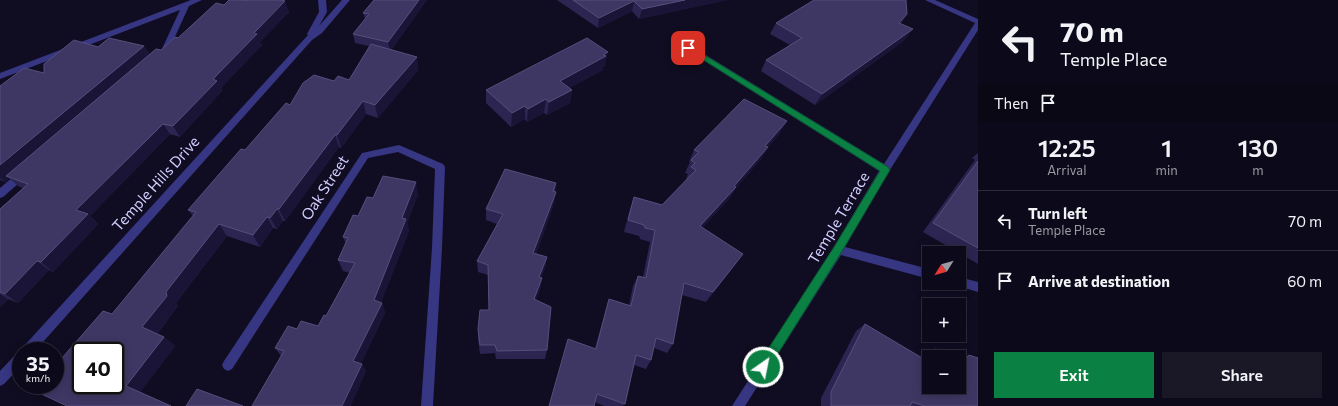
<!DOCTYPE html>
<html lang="en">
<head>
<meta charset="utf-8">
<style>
  :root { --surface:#0c0a1a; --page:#1a1827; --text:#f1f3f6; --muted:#9a9aa2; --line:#2c2b39; --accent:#0b8043 }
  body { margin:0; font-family:Commissioner,sans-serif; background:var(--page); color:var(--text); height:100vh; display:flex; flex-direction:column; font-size:15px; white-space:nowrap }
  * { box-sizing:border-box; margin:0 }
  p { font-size:13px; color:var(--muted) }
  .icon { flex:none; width:22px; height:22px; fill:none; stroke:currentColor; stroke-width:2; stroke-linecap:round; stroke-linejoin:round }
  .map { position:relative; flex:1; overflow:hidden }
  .side { display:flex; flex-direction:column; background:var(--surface); width:360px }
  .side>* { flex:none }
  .guide { background:#0c0a1a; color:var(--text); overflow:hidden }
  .needle { width:26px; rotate:233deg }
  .controls { position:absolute; left:922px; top:246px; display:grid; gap:8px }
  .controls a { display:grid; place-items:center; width:44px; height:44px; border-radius:0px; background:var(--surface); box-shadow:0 2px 10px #0003,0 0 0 1px var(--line); font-size:20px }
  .speed { position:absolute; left:12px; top:342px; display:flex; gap:8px; font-size:20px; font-weight:700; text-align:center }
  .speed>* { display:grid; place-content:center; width:52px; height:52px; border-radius:50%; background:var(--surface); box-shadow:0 2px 10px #0003,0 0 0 1px var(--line); line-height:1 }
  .speed small { font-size:10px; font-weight:400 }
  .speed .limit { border:2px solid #111; border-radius:6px; background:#fff; color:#111 }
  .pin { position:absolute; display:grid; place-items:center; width:34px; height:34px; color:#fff; margin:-17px; border-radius:8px; box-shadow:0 2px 6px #0006 }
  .me { position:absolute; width:44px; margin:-22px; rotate:33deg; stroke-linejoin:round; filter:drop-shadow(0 0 3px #0008) }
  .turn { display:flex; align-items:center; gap:14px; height:84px; padding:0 16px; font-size:18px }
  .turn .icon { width:52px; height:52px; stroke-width:2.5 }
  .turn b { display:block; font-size:28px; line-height:34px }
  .then { display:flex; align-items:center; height:38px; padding:0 16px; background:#0003; gap:8px; font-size:15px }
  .eta { display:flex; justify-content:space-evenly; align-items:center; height:68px; text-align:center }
  .eta b { font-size:24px; font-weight:600; line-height:28px }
  .cta { display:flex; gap:8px; margin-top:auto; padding:8px 16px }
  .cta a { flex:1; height:46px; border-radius:0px; background:var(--accent); color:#fff; font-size:16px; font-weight:600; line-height:46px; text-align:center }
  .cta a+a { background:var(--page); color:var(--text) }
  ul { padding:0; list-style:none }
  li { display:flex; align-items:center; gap:12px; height:60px; padding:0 16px; border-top:1px solid var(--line) }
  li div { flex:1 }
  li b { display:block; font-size:15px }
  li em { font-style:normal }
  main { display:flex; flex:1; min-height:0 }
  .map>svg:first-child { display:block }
</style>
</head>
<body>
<main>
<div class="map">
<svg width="978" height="406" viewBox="0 0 978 406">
  <rect width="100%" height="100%" fill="#100d22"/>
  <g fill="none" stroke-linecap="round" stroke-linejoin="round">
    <g fill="#373683" fill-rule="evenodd">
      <path d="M191,0H202L189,6L168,52L163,57H157L156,55L161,51L180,10L0,79V73Z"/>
      <path d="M318,0H326L327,12L319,26L342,0H350L322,33L312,40L35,351H21L23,347L308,35L307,34L319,12Z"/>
      <path d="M925,0H935L978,19V30L888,173L845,247L929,269V279L841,255L745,406H732L834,247L879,171L671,40L672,38H678L884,164L975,23Z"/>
      <path d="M399,145L443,164L445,167L442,248L433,406H421L432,248L435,169L398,152L368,158L232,369L228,371L224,369L222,365L224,361L362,153Z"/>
      <path d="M23,170L26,171L28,174L26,177L3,197L0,198V188L20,171Z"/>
      <path d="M959,277L978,282V292L955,285L954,283H959Z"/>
      <path d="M21,351V366L4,384L0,386V371L17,353Z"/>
    </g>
  </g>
  <g fill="#2c2551" fill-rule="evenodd">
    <path d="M247,0H284L289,12L260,42L262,45L221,88L222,91L180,137L170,134L90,216L98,224L53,272L49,270L18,303L8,299L0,307V209L23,188L18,186L9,178L5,182L0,180V86L44,73L98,47L144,46L150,55L161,50L224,5L246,1Z"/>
    <path d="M427,0L391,50L417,57L418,70L378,118L366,114L341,148L339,147L285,221H283L277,229L273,228L260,247L227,236L176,303L178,306L157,334L164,337L175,346L140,392L66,406L112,314L193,216L188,210L290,105L334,81L349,80L369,46L355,43L353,34L365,19L363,13Z"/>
    <path d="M557,0H727L639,19L632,11L598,28Z"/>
    <path d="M907,14L901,24L905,40L815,105L761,71L766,60L790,45L770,34L776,23Z"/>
    <path d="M605,66L603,67V70L569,88L572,90L570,103L547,115L544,113L527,122L525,119L511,127L486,103V90Z"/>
    <path d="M780,133L768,147L761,159L736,188L729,199L702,228L735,265L706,302L682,295L673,344L667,353L654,348L651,360L646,369L634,365L625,404L623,406H604L595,402V348L606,309L609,299L629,305L633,286L638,276L643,277L650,242L640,239L639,236L624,232L630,209L634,197L662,205L687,179H686L688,174L685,173L690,162H689L694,150Z"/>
    <path d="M978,153V264L923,232L975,160L972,158Z"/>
    <path d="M556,183L555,192H556L554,204L536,254L547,257L545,268L541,278H542L540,289L536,300L547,350L545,359H496L495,353L480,354L478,339V329L489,310L488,275L478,272L477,261L497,224L486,220V209Z"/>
    <path d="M418,194L407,223L409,231L381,302L382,303L385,313L361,363L362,364L366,372L281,356L275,348L297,329L318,326L326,316L350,273L343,271L338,260L346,244L343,237L358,216L373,198Z"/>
    <path d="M865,324L924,359V356L935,349L964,358L969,355L978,406H821V398L856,331ZM929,357H959L929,387Z"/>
  </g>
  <g fill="#1a1436">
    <path d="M283,0H284L285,2V1L289,12L260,42L262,45L221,88L222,91L180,137L173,126Z"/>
    <path d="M419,0H427L390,51L388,42Z"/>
    <path d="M685,0H727L639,19L642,9Z"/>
    <path d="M634,1L632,11L598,28L599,18Z"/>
    <path d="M907,14L899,26V23Z"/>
    <path d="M913,29L905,40L815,105L822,94Z"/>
    <path d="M144,46L151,57L6,176L9,178L5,182L0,178V165Z"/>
    <path d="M608,52L605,66L603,67V70L558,94L560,81Z"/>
    <path d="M417,57L418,70L378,118L375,105Z"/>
    <path d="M572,90L570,103L547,115L549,102Z"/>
    <path d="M546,99L544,113L527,122L528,109Z"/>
    <path d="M363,101L366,114L341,148L337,135Z"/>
    <path d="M525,106V119L511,127L512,113Z"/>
    <path d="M787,121L780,133L758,158L765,146Z"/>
    <path d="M163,124L170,134L90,216L98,224L53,272L41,262L76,210Z"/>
    <path d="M335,135L339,147L285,221L279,209Z"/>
    <path d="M768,147L761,159L736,188L729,199L694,237L700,226Z"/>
    <path d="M416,182L418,194L407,223L409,231L378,311L374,300L402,218Z"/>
    <path d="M556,192L554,204L532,264L533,253Z"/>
    <path d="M277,209L283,221L277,229L270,218Z"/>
    <path d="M267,217L273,228L260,247L253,235Z"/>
    <path d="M219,224L227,236L176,303L178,306L154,337L142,327L166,292Z"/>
    <path d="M743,254L735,265L706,302L713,292Z"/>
    <path d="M547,257L545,268L538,288L539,277Z"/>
    <path d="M37,261L49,270L18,303L5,294Z"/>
    <path d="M542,278L540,289L533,309L534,299Z"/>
    <path d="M0,294L8,299L0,307Z"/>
    <path d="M382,303L385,313L358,370L353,361Z"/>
    <path d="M164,337L175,346L139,394L126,386Z"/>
    <path d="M362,364L366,372L351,406H342Z"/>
  </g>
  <g fill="#3e3764" stroke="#554f7c" fill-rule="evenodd">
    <path d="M229,0H243L246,1L247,0H283H282L285,1L254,33L257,34L213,79L217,81L173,126L163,124L76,210L88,214L41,262L37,261L5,294L0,292V209L28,184L6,176L156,49L161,50L175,37L178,38L216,3L224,5Z"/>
    <path d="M374,0H419L388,42L353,34L369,14L363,13Z"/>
    <path d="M573,0H685L642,9L634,1L599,18Z"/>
    <path d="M814,0H906L907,14L899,23L913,29L822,94L766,60L802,38L776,23Z"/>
    <path d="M109,38L144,46L0,165V86L24,68L44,73V64L74,40L98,47Z"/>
    <path d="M587,38L608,52L603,55L606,56L560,81L572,90L549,102L546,99L528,109L525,106L512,113L486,90Z"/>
    <path d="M371,44L417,57L375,105L363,101L337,135H335L279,209H277L270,218L267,217L253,235L219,224L166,292L167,296L142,327L164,337L126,386L171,406H67L33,390L38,385H55V366L103,311L112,314L196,212L188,210L241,149L245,150L286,103L290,105L303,83L314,75L334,81L338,76L349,80ZM81,351H115V385H81Z"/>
    <path d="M744,99L787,121L765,146L768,147L734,186L736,187L700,226L743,254L713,292L684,283L673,344L656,338L651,360L636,355L625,404L597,394L594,406H549L568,339L596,349L609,299L631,306L638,276L646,278L655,230L645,228L644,225L628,220L634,197L662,205L696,170L691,167L695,163L691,160L699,152L694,150Z"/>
    <path d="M978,161V248L933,223Z"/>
    <path d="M505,169L556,183L553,191L556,192L533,253L547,257L539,277L542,278L534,299L551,307L547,350L497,351L495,345H480L478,329L480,310H489L488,265L477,261L503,214L486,209Z"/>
    <path d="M383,176L416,182L402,218L406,219L374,300L382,303L353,361L362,364L342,406H252L284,351L275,348L288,326L297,329L301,321L318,326L324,315L326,316L355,263L338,260L348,238L343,237L353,215L358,216L367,197L373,198Z"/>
    <path d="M865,324L929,362V387H959V357H936L935,349L966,358L969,355L978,358V406H925L912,402L910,406H831V392Z"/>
    <path d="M197,389L243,406H186Z"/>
  </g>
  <path fill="#0b8043" stroke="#07532c" d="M688,45L888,167L890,170L841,253L767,371L763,373L759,371L757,367L759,363L834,247L880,171L686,49V46Z"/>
  <g text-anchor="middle" stroke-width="3" stroke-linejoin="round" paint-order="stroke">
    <g font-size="15" fill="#d2ceff" stroke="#100d22">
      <text transform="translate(156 184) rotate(-48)" y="5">Temple Hills Drive</text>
      <text transform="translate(325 188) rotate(-57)" y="5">Oak Street</text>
      <text transform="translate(839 218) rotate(-59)" y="5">Temple Terrace</text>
    </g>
  </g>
</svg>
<div class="controls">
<a><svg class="needle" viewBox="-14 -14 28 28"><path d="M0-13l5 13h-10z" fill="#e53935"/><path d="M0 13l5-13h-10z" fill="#9a9aa2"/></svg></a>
<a>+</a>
<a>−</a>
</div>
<div class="speed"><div>35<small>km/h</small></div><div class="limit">40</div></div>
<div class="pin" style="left:688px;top:48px;background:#d93025"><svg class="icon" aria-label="arrive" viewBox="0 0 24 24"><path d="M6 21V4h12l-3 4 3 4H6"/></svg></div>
<svg class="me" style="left:763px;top:367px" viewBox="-20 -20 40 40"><circle r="17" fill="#0b8043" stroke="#fff" stroke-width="3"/><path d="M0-11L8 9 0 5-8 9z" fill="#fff"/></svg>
</div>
<section class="side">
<div class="guide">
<div class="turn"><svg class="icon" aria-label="left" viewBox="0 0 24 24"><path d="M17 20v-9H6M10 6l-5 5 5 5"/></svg><div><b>70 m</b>Temple Place</div></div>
<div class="then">Then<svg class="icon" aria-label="arrive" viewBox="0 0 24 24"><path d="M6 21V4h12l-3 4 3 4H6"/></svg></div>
</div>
<div class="eta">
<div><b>12:25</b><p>Arrival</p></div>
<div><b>1</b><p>min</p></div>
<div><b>130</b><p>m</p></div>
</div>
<ul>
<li><svg class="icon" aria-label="left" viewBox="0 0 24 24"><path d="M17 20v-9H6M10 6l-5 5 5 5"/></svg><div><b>Turn left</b><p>Temple Place</p></div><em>70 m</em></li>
<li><svg class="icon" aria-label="arrive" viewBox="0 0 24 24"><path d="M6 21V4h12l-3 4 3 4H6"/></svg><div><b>Arrive at destination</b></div><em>60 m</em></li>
</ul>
<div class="cta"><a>Exit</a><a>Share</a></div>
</section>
</main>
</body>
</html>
